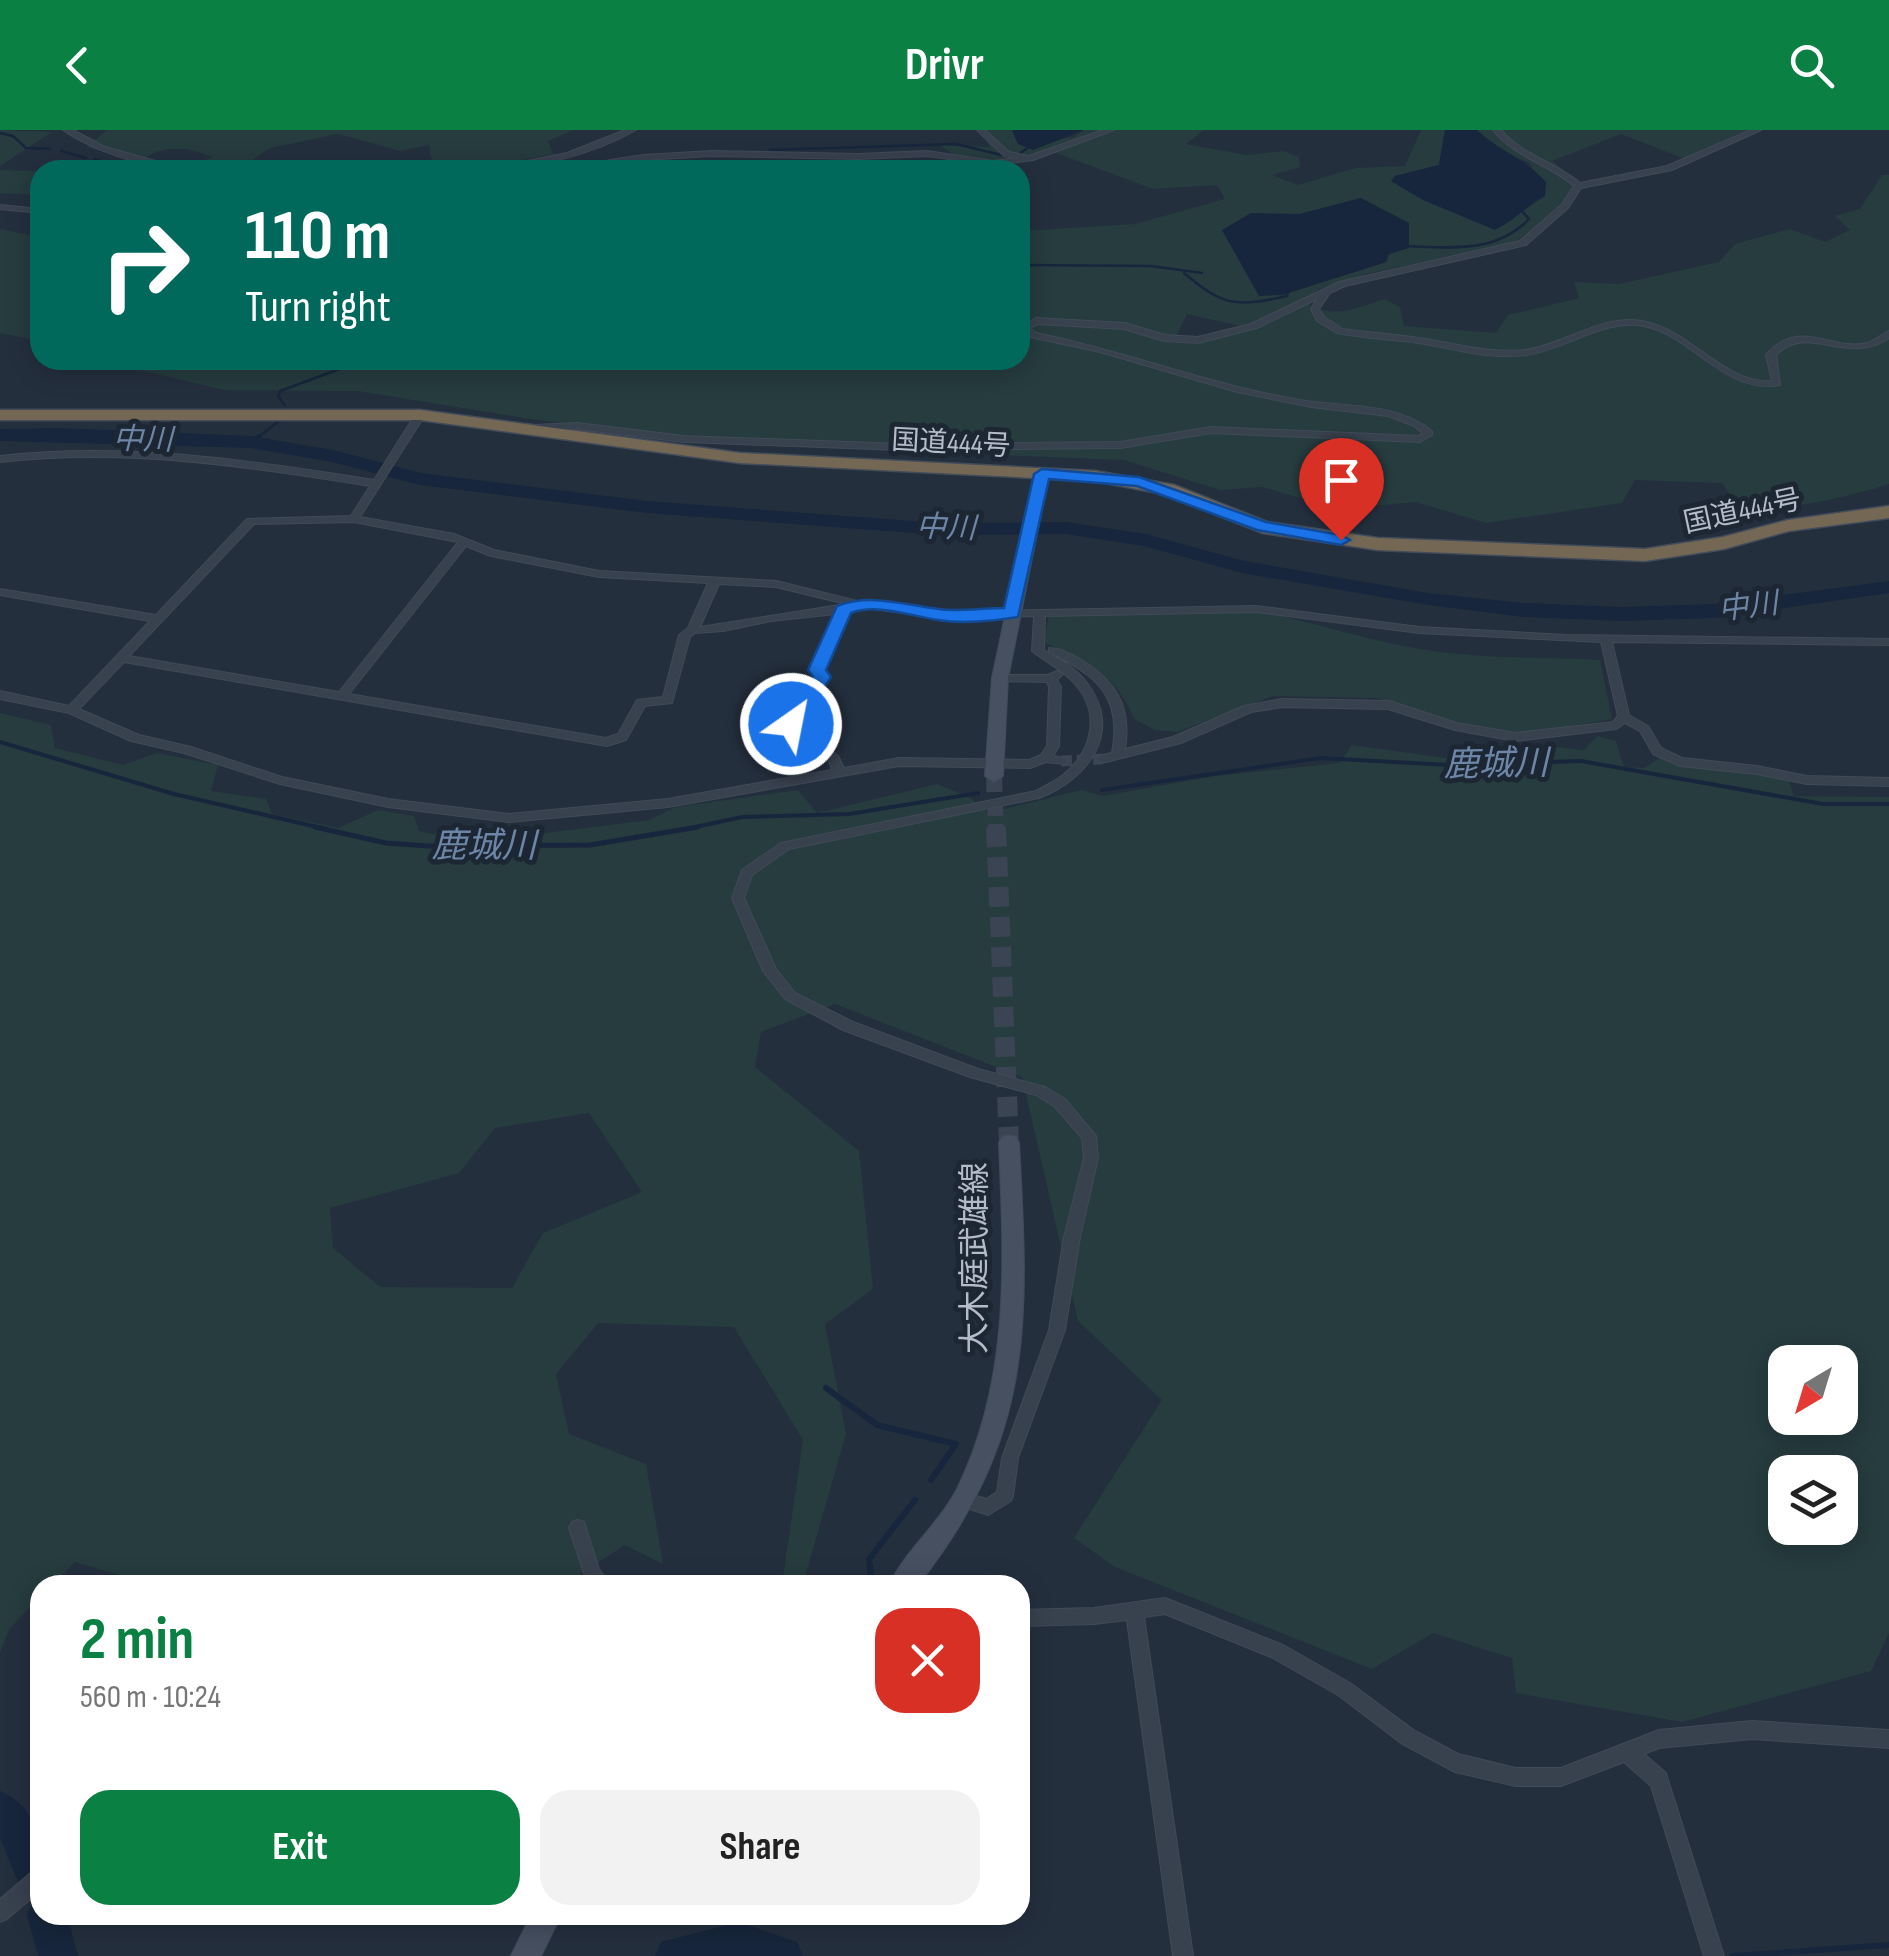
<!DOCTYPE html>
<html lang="en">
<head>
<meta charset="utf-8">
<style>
  :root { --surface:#fff; --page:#f2f2f2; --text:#222; --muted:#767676; --accent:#0b8043 }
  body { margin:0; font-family:"Sofia Sans Condensed","Noto Sans JP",sans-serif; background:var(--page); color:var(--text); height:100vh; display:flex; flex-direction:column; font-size:38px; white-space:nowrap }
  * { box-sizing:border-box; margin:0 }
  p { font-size:32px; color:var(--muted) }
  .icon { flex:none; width:55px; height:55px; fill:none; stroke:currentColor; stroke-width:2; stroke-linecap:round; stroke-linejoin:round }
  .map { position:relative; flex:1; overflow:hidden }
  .side { position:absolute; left:30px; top:1445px; width:1000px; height:350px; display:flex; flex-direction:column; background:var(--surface); border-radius:30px; box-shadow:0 5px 25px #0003 }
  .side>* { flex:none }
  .hud { position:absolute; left:30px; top:30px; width:1000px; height:210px; border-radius:30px; box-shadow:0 5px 25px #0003; background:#00695c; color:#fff; overflow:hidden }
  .needle { width:65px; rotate:218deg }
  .controls { position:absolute; left:1768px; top:1215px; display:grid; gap:20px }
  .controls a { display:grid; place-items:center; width:90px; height:90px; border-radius:20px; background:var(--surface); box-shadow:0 5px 25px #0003; font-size:50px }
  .pin { position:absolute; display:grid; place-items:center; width:85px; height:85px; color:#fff; margin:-102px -42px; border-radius:50% 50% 50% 0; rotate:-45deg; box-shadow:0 0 10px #0007 }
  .pin .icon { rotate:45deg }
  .me { position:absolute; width:110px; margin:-55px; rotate:33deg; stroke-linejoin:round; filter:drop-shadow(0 0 8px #0008) }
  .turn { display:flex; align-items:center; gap:35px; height:210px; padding:0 50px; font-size:45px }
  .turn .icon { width:130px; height:130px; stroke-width:2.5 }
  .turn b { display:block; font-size:70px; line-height:85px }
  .round { display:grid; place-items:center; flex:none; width:105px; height:105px; border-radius:30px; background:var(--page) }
  .head { display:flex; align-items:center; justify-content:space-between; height:170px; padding:0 50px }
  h1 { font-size:60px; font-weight:700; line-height:75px; color:var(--accent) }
  .button { display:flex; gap:20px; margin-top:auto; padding:20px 50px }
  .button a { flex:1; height:115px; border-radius:30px; background:var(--accent); color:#fff; font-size:40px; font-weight:700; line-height:115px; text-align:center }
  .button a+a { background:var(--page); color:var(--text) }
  header { display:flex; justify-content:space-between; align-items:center; height:130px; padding:0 50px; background:var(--accent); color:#fff; font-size:45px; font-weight:700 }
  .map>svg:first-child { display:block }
</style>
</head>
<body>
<header><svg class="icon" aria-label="back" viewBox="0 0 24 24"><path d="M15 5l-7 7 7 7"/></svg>Drivr<svg class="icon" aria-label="search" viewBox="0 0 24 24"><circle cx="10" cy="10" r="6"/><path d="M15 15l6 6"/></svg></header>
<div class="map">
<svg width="1889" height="1826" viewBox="0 0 1889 1826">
  <rect width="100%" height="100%" fill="#242f3e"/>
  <g fill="#263c3f" fill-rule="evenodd">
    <path d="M0,0L52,2L0,36Z"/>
    <path d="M107,0H574L548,11L553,24L472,40H434L429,15L400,21L338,4L270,18L238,40H190L212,27C184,15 165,15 139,31L87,17Z"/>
    <path d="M980,0H1012L1018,14L1074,7L1084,0H1204L1186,14L1246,25L1283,21L1299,27L1300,37L1272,45L1298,55L1356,38L1405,36L1421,0H1445L1439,35L1395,46L1525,77L1545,66L1530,33L1497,19L1477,0H1748L1685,29L1621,4L1552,31L1570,45L1574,61L1520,111L1366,144L1319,159L1304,170C1331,191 1354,179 1384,169L1400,177L1404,196L1496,203L1508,185L1579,168L1574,152L1619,154L1719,132L1735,114L1790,99L1825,112L1850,100L1835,86L1860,79L1882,45H1889V354C1864,363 1774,384 1751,378C1736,374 1730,365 1722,353L1635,350L1622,373L1486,393L1416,372L1337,379L1262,357L1220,360L1124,330L746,315L530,289L358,261L224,260L98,230H1020V101L1135,94L1225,69L1217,55L1153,59L1056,23L1016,33L995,34L953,24L939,15L990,17ZM1361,68L1389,125L1386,132L1282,165L1251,84H1300ZM1187,184L1241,196L1192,214L1175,209Z"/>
    <path d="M0,40L40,41L36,65L0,63Z"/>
    <path d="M0,99L29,105L40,100V211L0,203Z"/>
    <path d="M1261,482C1315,492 1365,510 1420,519C1478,529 1541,527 1600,530L1612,589L1519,605L1462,593L1376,568L1273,566L1177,602L1155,600L1134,589C1117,544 1085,532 1044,512L1049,485Z"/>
    <path d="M0,583L51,595L55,618L123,635L157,623L218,635L211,661L266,669L272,684L338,698L378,680L414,686L419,701L483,715L520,706L650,690L676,677L798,660L817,683L937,654L969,667L989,683L1081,660L1103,666L1215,646L1339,633L1352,615L1446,628L1474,615L1512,625L1531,614L1584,620L1597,606L1616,611L1624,637L1644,638L1661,627L1676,633L1787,647L1794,666L1889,667V1503L1871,1541L1682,1592L1516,1563L1512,1528L1433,1503L1372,1539L1115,1437L1074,1408L1162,1270L1078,1191L1022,947L835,874L761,902L755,937L859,1021L873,1159L825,1194L846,1304L803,1454L782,1455L803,1310L734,1197L598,1193L556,1244L569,1304L646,1334L663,1434L625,1415L579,1445L523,1455H152L75,1432L52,1455H40V1467L9,1499L0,1523ZM589,983L642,1062L543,1103L512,1158L380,1157L333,1118L330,1078L459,1043L495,998ZM1785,1232H1840V1288H1785ZM1785,1342H1840V1398H1785Z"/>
  </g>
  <g fill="#17263c">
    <path d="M1012,0H1084L1033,20L1018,14Z"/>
    <path d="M1445,0H1477C1499,21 1526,29 1546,52L1545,66C1526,77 1515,90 1495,100L1423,70L1391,51L1395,46L1439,35Z"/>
    <path d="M1361,68L1409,93V118L1389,124L1386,132L1282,165L1259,166L1222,100L1251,83L1300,84Z"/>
  </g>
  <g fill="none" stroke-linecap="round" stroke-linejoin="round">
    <g stroke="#17263c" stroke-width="2.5">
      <path d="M0,3L13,6L26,18L50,19"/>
      <path d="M770,20L956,14L1014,28L1031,15"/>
      <path d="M61,21L86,28"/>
      <path d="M95,29L104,32L102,40"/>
      <path d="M1402,116C1448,117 1494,125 1529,89L1522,81"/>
      <path d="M1020,135L1151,136L1202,143"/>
      <path d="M1184,143C1224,177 1237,177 1287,166L1289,157"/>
      <path d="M285,276L278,266L280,261L364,230"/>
      <path d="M256,309L279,291"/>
    </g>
    <g stroke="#17263c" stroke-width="4">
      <path d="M251,312L259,306"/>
      <path d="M0,612L174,664L326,699"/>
      <path d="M1102,660L1321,628L1449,635L1581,631L1823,674H1889"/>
      <path d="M686,699L742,687L849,684L978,663"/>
    </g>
    <path stroke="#17263c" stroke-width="5" d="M315,697L386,713L428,716L590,715L698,697"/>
    <g stroke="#17263c" stroke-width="6">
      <path d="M826,1258L877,1295L956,1314L931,1350"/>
      <path d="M872,1455L869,1429L915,1370"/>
      <path d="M34,1640L40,1643"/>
      <path d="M1733,1826L1889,1815"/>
    </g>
    <g fill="#17263c" fill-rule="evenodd">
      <path d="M59,298L251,306L333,320L421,343L647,371L940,393L1066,392L1146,404L1244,431L1428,463L1523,473L1621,477L1715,474L1889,451V463L1715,488L1621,491L1523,487L1428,475L1242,443L1144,416L1066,404L940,405L647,383L420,355L332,332L251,318L0,311V299Z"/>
      <path d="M0,1661C51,1682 40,1740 40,1785H67L78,1826H38L27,1785L32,1773L26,1771L0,1708Z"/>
      <path d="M739,1792L797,1812L803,1826H655L661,1812Z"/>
    </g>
    <path stroke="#3a4453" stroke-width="11" stroke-dasharray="11 5" stroke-linecap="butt" d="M1061,631L1102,629"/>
    <path stroke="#3a4453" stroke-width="16" stroke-dasharray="16 8" stroke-linecap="butt" d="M994,646L996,699"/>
    <path stroke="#3a4453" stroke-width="20" stroke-dasharray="20 10" stroke-linecap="butt" d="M996,697L1009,1013"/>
    <g stroke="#414a57" stroke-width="2">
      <g id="street">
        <path d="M63,0H73L105,17L188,40C151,40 93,21 63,0Z"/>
        <path d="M625,0H636C592,25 532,40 481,40L567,23Z"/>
        <path d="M977,0H985L1009,22L1029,26L1103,0H1114L1033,30L993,35L927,26L858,29L711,26L644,30L588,40H573L610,30L644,25L711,21L858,24L927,21L993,31L1015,28L1004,26Z"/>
        <path d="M1493,0H1501C1522,25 1555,32 1580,53L1667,36L1751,0H1761L1672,40L1581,58L1568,78L1526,115L1345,156L1330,163L1319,179L1324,187L1343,199C1368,203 1393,204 1419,208C1454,213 1489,224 1525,220C1564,215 1601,184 1642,191C1690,199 1725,255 1772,251L1766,225C1800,186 1832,222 1867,213C1875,211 1882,204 1889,201V208C1848,237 1807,192 1776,225L1780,255C1722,264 1696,207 1644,196C1604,188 1565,220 1526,225C1488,230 1450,218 1413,212C1387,209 1362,208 1337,203L1317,191L1311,179L1317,169L1257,198L1198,213L1164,211L1124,199L1038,194L1030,198L1036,203C1107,217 1175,242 1246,259C1268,264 1291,269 1314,272C1355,277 1398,274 1432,301V305L1420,312L1211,303L1120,318L902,320L684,312L577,299L534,301L529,298L534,295L577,293L684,306L902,314L1120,312L1211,297L1418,306L1423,303L1414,296L1388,286L1311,277L1237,262L1100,222L1030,207L1020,197L1036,188L1125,193L1165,205L1198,207L1251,194L1339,152L1520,111L1562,74L1574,56C1548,34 1515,27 1493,0Z"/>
        <path d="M0,75L40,79V83L0,79Z"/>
        <path d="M420,282L425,285L360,387L454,404L494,420L599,441L776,451L857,471L941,482L1256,476L1419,497L1567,505L1889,509V515L1612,512L1629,585L1648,596L1661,618L1682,628L1757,636L1807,646L1889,648V656L1807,654L1757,644L1680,636L1653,624L1640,601L1625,593L1616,599L1515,611L1455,600L1388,579L1282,577L1251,582L1181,613L1102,633L1096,629L1098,626L1112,623C1123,566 1097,546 1049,522V518C1060,518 1069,523 1078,528C1116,550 1132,576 1125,619L1173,607L1244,576L1282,569L1389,571L1457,593L1515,603L1613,592L1618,586L1601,512L1419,503L1256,482L1045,486L1044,520C1059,529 1076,538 1087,553C1124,602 1088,649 1039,668L789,719L752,745L744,768L776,839L795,863L853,892L978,939L1045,957L1065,969L1096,1006L1098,1028L1080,1107L1065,1200L1018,1328L1013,1366L1011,1371L988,1385L958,1375L956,1370L958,1365L964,1362L986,1369L997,1362L1002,1328L1049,1200L1064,1107L1084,1028L1082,1008L1055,977L1036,965L970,947L843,900L785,869L763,841L732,768L742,740L781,713L1036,661C1045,656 1055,651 1063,645C1092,622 1101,584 1076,555C1064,540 1047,533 1032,521L1034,486L941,488L858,477L848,481L823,540L828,547L797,593L838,626L844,638L899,628L1029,630L1041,625L1047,616L1049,557L1047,552L1000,551L994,548L1000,545H1048L1057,541L1063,544L1057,550L1061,557L1059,616L1053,626L1065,628L1067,631L1065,634L1046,632L1030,638L899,636L668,677L509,692L388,677L280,654L184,623L131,611L69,583L0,569V561L69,576L150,491L0,465V459L156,485L247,389L351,386L370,356C246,336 126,318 0,332V326C127,312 248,330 374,350L415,285ZM354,392L458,412L339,562L129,526L254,394ZM466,416L491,426L599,447L708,453L688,498L679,505L663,567L637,570L618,604L606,608L349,564ZM719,454L776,457L846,474L700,497ZM836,484L811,540L816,547L785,594L829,631L832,640L668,669L509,684L388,669L282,647L191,617L139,605L79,579L124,532L607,616L626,610L645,576L672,573L690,507L695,503L723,501L771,491Z"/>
        <path d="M578,1390L584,1392L599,1439L610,1455H591L586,1449L569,1398L572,1392Z"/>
        <path d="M1165,1468L1283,1515L1350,1553L1415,1601L1458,1624L1516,1638H1561L1659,1600L1752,1591L1889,1600V1618L1752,1609L1659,1618L1644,1624L1666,1643L1668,1650L1724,1826H1704L1651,1656L1624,1632L1561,1656H1516L1455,1642L1401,1613L1338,1565L1271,1527L1165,1484L1144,1487L1193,1826H1173L1127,1490L1094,1494L1020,1496V1480L1094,1478Z"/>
        <path d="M40,1738V1761L7,1789L0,1792V1769L33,1741Z"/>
      </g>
    </g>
    <g stroke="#414a57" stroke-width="2">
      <g id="secondary">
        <path d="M1042,340L1049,344L1008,548L1003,646L994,652L985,646L992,548L1035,344Z"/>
        <path d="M1009,1005L1016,1007L1019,1013C1029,1192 1035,1307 918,1455H889C905,1421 938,1395 956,1361C1011,1251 1004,1132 999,1013L1002,1007Z"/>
        <path d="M531,1785H561L541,1826H511Z"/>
      </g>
    </g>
    <g stroke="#434c59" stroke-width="3">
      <path id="highway" d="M0,280H420L740,323L1095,341L1174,355L1267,392L1378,408L1645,419L1723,407L1788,390L1889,376V388L1789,401L1724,419L1645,431L1378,420L1263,403L1164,364L1095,351L740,333L420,290H0Z"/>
    </g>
    <use href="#street" fill="#38414e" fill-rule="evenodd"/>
    <use href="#secondary" fill="#465061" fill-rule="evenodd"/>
    <use href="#highway" fill="#746855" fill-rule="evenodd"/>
  </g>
  <path fill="#1a73e8" stroke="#114b97" stroke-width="2.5" d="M1042,339L1139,347L1266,392L1341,405L1350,410L1341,415L1257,400L1137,356L1049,349L1018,487C995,491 961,494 938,490C911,486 876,473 851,483L826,540L831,547L798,598H784L782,594L813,547L808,540L837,476C871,463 904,475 939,479C960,482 983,478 1004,478L1034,344Z"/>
  <g text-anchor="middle" stroke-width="10" stroke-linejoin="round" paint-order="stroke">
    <g font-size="28" fill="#b4bcc9" stroke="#1d2633">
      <text transform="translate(951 312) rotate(3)" y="10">国道444号</text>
      <text transform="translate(1742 380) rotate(-12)" y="10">国道444号</text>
    </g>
    <g font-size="30" font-style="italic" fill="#6d86a8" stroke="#1d2633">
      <text transform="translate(143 309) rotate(1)" y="10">中川</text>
      <text transform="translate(946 397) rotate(2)" y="10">中川</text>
      <text transform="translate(1748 476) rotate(-7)" y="10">中川</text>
    </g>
    <g font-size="32" fill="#b4bcc9" stroke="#1d2633">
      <text transform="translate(974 1128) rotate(-90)" y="11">大木庭武雄線</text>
    </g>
    <g font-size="35" font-style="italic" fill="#6d86a8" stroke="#1d2633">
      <text transform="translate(1496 633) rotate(-1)" y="12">鹿城川</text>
      <text x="484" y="727">鹿城川</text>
    </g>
  </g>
</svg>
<div class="controls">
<a><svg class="needle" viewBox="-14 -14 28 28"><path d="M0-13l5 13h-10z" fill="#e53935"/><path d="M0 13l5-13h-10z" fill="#767676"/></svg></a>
<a><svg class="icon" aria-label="layers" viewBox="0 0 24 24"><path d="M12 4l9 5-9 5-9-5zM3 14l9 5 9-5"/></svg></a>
</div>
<div class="pin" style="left:1341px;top:410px;background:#d93025"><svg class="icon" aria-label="arrive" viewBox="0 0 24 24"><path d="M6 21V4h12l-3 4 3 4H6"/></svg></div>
<svg class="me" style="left:791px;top:594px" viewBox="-20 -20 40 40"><circle r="17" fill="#1a73e8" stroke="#fff" stroke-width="3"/><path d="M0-11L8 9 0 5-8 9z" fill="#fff"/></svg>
<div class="hud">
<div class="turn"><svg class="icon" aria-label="right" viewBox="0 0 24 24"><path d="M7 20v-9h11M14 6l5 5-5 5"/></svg><div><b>110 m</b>Turn right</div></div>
</div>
<section class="side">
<div class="head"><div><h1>2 min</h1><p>560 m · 10:24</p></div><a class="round" style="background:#d93025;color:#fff"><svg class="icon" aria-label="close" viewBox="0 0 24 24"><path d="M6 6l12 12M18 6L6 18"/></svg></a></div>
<div class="button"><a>Exit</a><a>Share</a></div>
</section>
</div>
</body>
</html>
